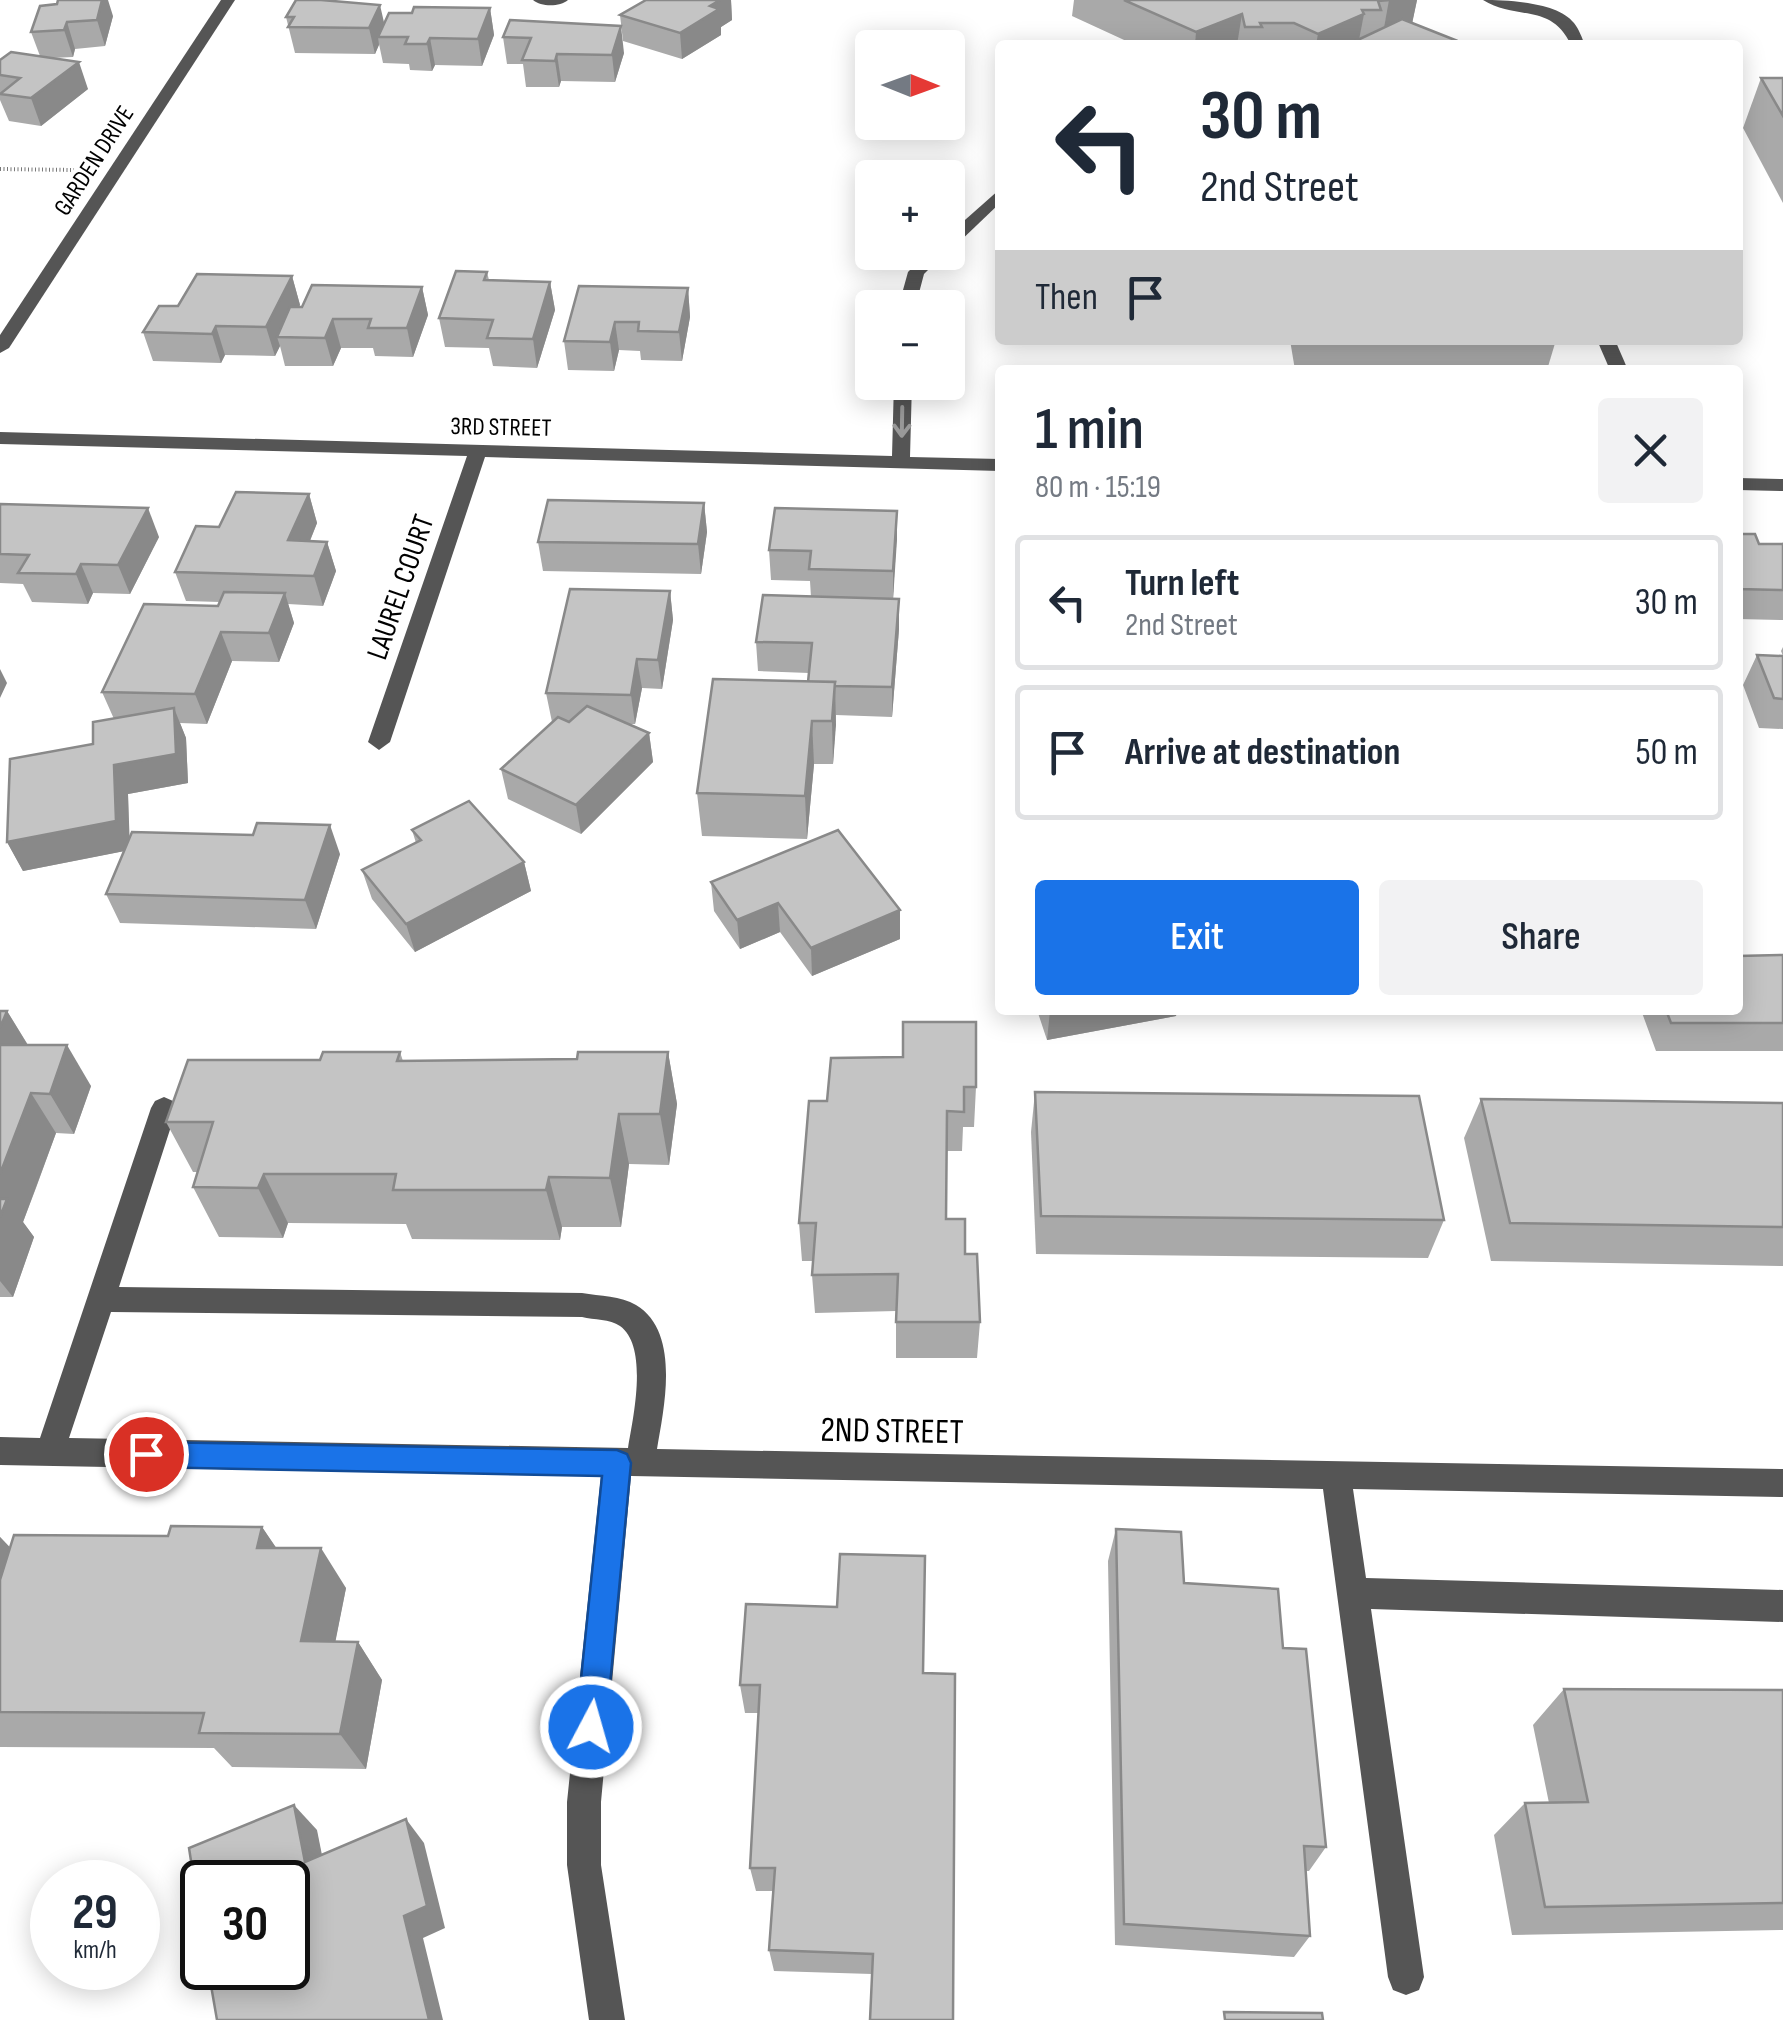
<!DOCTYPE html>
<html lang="en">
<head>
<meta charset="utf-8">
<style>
  :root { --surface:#fff; --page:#f2f2f3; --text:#1f2937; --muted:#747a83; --line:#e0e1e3; --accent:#1a73e8 }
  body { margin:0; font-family:"Sofia Sans Condensed",sans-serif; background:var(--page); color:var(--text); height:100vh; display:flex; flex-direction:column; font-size:38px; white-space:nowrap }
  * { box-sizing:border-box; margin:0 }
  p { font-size:32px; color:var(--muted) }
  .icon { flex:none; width:55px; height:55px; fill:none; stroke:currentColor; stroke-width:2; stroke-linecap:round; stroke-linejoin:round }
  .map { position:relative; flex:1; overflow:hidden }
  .sheet { position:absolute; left:995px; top:365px; width:748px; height:650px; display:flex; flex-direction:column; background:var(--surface); border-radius:10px; box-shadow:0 5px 25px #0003 }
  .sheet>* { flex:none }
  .guide { position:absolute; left:995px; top:40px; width:748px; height:305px; border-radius:10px; box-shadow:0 5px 25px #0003; background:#fff; color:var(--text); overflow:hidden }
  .needle { width:65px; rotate:91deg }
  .buttons { position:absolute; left:855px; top:30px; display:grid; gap:20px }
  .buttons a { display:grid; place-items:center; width:110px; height:110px; border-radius:10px; background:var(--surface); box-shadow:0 5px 25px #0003; font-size:50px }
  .speed { position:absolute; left:30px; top:1860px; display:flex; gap:20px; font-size:50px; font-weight:700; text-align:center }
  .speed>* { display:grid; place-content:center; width:130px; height:130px; border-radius:50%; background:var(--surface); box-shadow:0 5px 25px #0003; line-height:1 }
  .speed small { font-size:25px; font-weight:400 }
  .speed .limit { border:5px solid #111; border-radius:15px; background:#fff; color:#111 }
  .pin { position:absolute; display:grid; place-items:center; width:85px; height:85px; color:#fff; margin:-42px; border:5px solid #fff; border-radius:50%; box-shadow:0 2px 10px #0007 }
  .me { position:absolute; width:110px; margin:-55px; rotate:6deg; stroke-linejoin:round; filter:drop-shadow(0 0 8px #0008) }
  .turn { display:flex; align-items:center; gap:35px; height:210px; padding:0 40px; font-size:45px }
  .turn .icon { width:130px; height:130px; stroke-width:2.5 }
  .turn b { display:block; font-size:70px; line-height:85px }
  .then { display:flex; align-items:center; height:95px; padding:0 40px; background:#0003; gap:20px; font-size:38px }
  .round { display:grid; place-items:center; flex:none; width:105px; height:105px; border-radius:10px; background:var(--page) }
  .summary { display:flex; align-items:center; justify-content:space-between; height:170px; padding:0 40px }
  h1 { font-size:60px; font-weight:600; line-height:75px }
  .action { display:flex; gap:20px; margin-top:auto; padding:20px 40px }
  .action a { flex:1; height:115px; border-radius:10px; background:var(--accent); color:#fff; font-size:40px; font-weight:600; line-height:115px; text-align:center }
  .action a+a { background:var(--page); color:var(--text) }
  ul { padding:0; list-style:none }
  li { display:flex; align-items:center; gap:30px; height:135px; margin:0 20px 15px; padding:0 20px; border:5px solid var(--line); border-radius:10px }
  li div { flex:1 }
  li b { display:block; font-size:38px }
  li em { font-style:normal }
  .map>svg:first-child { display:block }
</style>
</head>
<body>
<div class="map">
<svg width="1783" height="2020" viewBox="0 0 1783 2020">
  <rect width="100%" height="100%" fill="#fff"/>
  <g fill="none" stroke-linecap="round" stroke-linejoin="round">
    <path stroke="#777" stroke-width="4" stroke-dasharray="1 2.5" stroke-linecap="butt" d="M0,169L74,170"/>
    <g fill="#555" fill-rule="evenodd">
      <path d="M221,0H235L9,348L0,353V335Z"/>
      <path d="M533,0H568C560,7 541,7 533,0Z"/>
      <path d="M1483,0C1508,0 1558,2 1574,23C1579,29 1582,38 1585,45H1571C1551,2 1516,21 1483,0Z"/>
      <path d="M1000,189V203L954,247L948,249V235Z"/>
      <path d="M928,252H946L924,274L915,308H898L908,272Z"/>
      <path d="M1597,340H1615L1628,370H1610Z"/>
      <path d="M894,382H912L910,457L1000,459V471L485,457L390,742L379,750L368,742L467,456L0,444V432L892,456Z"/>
      <path d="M1738,478L1783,479V491L1738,490Z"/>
      <path d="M164,1097L173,1101L177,1108L119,1287L582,1293C600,1296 621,1296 636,1305C681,1332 664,1408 657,1449L1783,1469V1497L1353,1489L1366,1578L1783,1590V1622L1371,1609L1424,1977L1419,1990L1406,1995L1393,1990L1388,1977L1323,1489L631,1476L601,1802V1865L625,2020H589L567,1865V1802L601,1476L0,1465V1437L40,1438L151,1108L155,1101ZM111,1312L582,1317C594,1320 610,1319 620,1326C649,1347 633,1418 628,1448L69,1438Z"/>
    </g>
  </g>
  <g fill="#a9a9a9">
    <path d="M646,0H731L732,20L721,27V35L682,59L623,41L620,15Z"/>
    <path d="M1074,0H1417L1412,23L1455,40L1454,45H1135L1072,16Z"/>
    <path d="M40,6L113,16L105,46L75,49L73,57L52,58L88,89L41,126L9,121L0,100V60L40,56L31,32Z"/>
    <path d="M490,8L494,35L482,66L435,65L432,71L410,70L409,64L383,63L379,44L375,54L295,53L286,17L384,23L412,13Z"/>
    <path d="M510,20L624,53L615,82L561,81L559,87H526L523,64H507L503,37Z"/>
    <path d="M1761,78H1783V203L1743,128Z"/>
    <path d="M487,272L489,280L550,282L555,310L537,368L493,366L489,348L445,347L439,318Z"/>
    <path d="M292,276L300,305L298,307L422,287L428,315L413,357L375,356L373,348H341L333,366H285L280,346L275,356L225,355L221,363L153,361L143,332L178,306Z"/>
    <path d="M688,288L690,317L682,361L641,360L640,351L619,350L614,371L568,370L564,341Z"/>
    <path d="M1290,340H1556L1547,370H1295Z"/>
    <path d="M309,494L317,523L310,541L327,542L336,571L323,606L288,604L294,623L279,662L232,661L207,724L180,723L186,738L188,783L128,794L129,839L340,854L316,929L120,923L106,894L124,851L23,871L7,842L114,719L102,692L218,606L220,602L186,601L175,572L219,527Z"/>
    <path d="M704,503L707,532L701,574L543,571L538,542Z"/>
    <path d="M0,504L159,537L130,594L93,593L88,604L32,602L23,584L0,583Z"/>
    <path d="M897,511L893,599H899V629L892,717L836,715L833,764H814L807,839L702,836L697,793L808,682L809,673L758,671L756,642L811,597L810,581L771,580L769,550Z"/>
    <path d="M1738,534L1759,544H1782L1783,542V620L1738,619Z"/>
    <path d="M670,591L673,620L662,689L642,688L635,724H629L649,733L653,762L581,834L508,799L501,769L552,722L546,693Z"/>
    <path d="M1783,647V729L1759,728L1743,685L1757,655L1783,656L1781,651Z"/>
    <path d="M412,830L524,862L531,891L415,952L372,899L362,870L416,843Z"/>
    <path d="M711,882L900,939L812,976L780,932L740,949L714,911Z"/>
    <path d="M1783,955V1051H1656L1641,1010H1738Z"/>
    <path d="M1037,1010H1177L1176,1016L1047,1040Z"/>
    <path d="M0,1011H7L28,1045L91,1086L74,1134L56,1133L36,1188L23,1222L34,1237L13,1297H0Z"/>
    <path d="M400,1052L403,1061L577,1059L668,1052L677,1104L669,1165L629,1164L621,1227H562L560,1240L412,1239L406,1224L288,1223L283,1238L219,1237L193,1187L197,1172H193L166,1122L320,1060Z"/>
    <path d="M903,1057L976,1087L974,1127H963L962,1151H947L946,1219L965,1254L980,1322L977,1358H896V1311L815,1313L812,1275L814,1261H802L799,1223L827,1101Z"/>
    <path d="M1035,1092L1444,1220L1428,1258L1036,1254L1031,1132Z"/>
    <path d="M1481,1099L1783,1103V1266L1491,1261L1464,1138Z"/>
    <path d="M262,1527L276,1548L346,1588L335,1642H358L382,1680L366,1769L232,1767L214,1748L0,1747V1537L10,1548L168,1536Z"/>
    <path d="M1116,1529L1184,1583L1283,1648L1326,1847L1309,1871H1306L1310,1936L1294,1957L1115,1945L1108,1561Z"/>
    <path d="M925,1556L872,1974L774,1971L769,1950L773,1891H756L750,1868L759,1713H745L740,1685L837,1607Z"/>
    <path d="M1564,1689L1783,1690V1930L1512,1935L1494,1835L1525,1803H1549L1533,1725Z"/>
  </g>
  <g fill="#898989">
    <path d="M102,0H108L113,16L105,46L97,20Z"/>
    <path d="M720,0H731L732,20L721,27V35L682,59L680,33L710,6Z"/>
    <path d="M1389,0H1417L1412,24L1382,39Z"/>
    <path d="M380,5L386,31L378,37L379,45L375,54L369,28Z"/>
    <path d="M490,8L494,35L482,66L478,39Z"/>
    <path d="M1242,14L1237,45H1195L1196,32Z"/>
    <path d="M1364,14L1358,45H1316L1318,34Z"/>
    <path d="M67,22L75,49L73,57L64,30Z"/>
    <path d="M621,26L624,53L615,82L612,55Z"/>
    <path d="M430,38L435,65L432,71L427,44Z"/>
    <path d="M557,54L561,81L559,87L555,61Z"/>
    <path d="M79,62L88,89L41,126L31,98Z"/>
    <path d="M292,276L300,305L284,337H277L280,346L275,356L266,327Z"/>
    <path d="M550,282L555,310L537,368L533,339Z"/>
    <path d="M422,287L428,315L413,357L407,328Z"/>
    <path d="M688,288L690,317L682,361L679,332Z"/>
    <path d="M333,319L341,348L333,366L325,338Z"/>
    <path d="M615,322L619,350L614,371L610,342Z"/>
    <path d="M216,326L225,355L221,363L212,334Z"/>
    <path d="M309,494L317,523L298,570L288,540Z"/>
    <path d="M704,503L707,532L701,574L698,544Z"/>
    <path d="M148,508L159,537L130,594L118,565Z"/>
    <path d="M897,511V540L893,600V571Z"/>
    <path d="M327,542L336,571L323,606L314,576Z"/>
    <path d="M81,564L93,593L88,604L76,574Z"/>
    <path d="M670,591L673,620L662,689L658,660Z"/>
    <path d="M285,593L294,623L279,662L269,633Z"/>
    <path d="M899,599V629L892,717V687Z"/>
    <path d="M221,632L232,661L207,724L195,694Z"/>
    <path d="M637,659L642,688L635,724L631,695Z"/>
    <path d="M0,669L7,683L0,698Z"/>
    <path d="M835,682L836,725L833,764L832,721Z"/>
    <path d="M174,708L186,738L188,783L128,794L130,850L23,871L7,842L114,765Z"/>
    <path d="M812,721L814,764L807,839L805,796Z"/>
    <path d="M649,733L653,762L581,834L576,805Z"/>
    <path d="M330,825L340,854L316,929L305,900Z"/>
    <path d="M524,862L531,891L415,952L406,924Z"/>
    <path d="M778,903L780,932L740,949L737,920Z"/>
    <path d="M900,910V939L812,976L811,948Z"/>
    <path d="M1058,1010H1177L1176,1016L1047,1040L1050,1011Z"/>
    <path d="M7,1011L32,1052L0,1057V1028Z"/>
    <path d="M67,1045L91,1086L74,1134L50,1094Z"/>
    <path d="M668,1052L677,1104L669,1165L660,1114Z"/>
    <path d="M31,1093L56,1133L23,1222L34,1237L13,1297L0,1281V1174Z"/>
    <path d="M619,1114L629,1164L621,1227L610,1178Z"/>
    <path d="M264,1174L288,1223L283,1238L258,1188Z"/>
    <path d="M549,1177L562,1227L560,1240L546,1190Z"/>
    <path d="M262,1527L290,1568L257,1548Z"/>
    <path d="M0,1537L35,1573L0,1667Z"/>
    <path d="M321,1548L346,1588L328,1679L301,1641Z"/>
    <path d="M358,1642L382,1680L366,1769L340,1734Z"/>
    <path d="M294,1805L317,1830L328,1885L305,1862Z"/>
    <path d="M406,1819L424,1843L445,1928L423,1938L443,2020H429L404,1916Z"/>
  </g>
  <g fill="#c4c4c4" stroke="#898989" stroke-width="2.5">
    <path d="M58,0H102L97,20L67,22L64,30L31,32L40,6L57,4Z"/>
    <path d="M296,0H321L380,5L369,28L288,27L294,17H286Z"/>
    <path d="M646,0H720L710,6L719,9L680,33L620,15Z"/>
    <path d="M1124,0H1390L1378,1L1381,10H1362L1364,14L1318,34L1294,23H1260L1262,27H1245L1242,14L1196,32Z"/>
    <path d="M414,7L490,8L478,39L430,38L427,44H405L408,37H378L389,13H412Z"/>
    <path d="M1402,19L1455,40L1445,45H1347Z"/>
    <path d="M510,20L621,26L612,55L557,54L555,61L522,60L531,38L503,37Z"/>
    <path d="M11,52L79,62L31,98L0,94L20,78L0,75V60Z"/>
    <path d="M1761,78H1783V116Z"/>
    <path d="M456,271L487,272L484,280L550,282L533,339L487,338L493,320L439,318Z"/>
    <path d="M197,274L292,276L266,327L216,326L212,334L143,332L159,306H178Z"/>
    <path d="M312,285L422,287L407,328H368L371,319H333L325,338L277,337L290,307H302Z"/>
    <path d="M579,286L688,288L679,332L638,331L639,322H615L610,342L564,341Z"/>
    <path d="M1461,340H1541L1542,342Z"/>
    <path d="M236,492L309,494L288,540L327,542L314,576L175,572L196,526L219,527Z"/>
    <path d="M548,500L704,503L698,544L538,542Z"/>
    <path d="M0,504L148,508L118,565L81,564L76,574L18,573L29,555L0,554Z"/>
    <path d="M775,508L897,511L893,571L809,569L811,551L769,550Z"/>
    <path d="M1738,534H1755L1759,544H1783V590L1738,589Z"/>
    <path d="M570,589L670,591L658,660L637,659L631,695L546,693Z"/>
    <path d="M224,592L285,593L269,633L221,632L195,694L102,692L144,604L218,606Z"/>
    <path d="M763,595L899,599L892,687L834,686L835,682H808L812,643L756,642Z"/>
    <path d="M1757,655L1783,656V699L1774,698Z"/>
    <path d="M713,679L835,682L832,721H812L805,796L697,793Z"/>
    <path d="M587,706L649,733L576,805L501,769L558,717L569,722Z"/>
    <path d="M174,708L176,754L114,765L116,821L7,842L10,759L93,744V722Z"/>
    <path d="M469,801L524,862L406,924L362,870L421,840L412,830Z"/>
    <path d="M257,823L330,825L305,900L106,894L132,832L253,835Z"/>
    <path d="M838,830L900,910L811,948L778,903L737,920L711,882Z"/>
    <path d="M1783,955V1023H1671L1666,1010H1738V956Z"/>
    <path d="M0,1011H7L0,1028Z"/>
    <path d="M903,1022H976V1087H964V1112L947,1111L946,1219H965V1254H977L980,1322H896L898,1274L812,1275L816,1223H799L809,1101H827L831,1058L903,1057Z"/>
    <path d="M0,1045H67L50,1094L31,1093L0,1174Z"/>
    <path d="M323,1052H400L397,1061L577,1059L578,1052H668L660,1114H619L610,1178L549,1177L546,1190H393L396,1174H264L258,1188L193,1187L213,1122H166L188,1060H320Z"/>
    <path d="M1035,1092L1419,1096L1444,1220L1041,1216Z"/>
    <path d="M1481,1099L1783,1103V1227L1510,1223Z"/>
    <path d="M0,1199H7L0,1217Z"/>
    <path d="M171,1526L262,1527L257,1548H321L301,1641L358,1642L340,1734L199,1733L204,1713L0,1712V1580L14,1535L168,1536Z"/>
    <path d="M1116,1529L1181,1532L1184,1583L1278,1589L1283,1648L1306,1649L1326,1847L1304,1846L1310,1936L1124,1924Z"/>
    <path d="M840,1554L925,1556L923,1673L955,1674L953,2020H870L873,1954L769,1950L775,1868H750L760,1685H740L746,1604L837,1607Z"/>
    <path d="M1564,1689L1783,1690V1903L1545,1907L1525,1803L1588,1802Z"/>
    <path d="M294,1805L305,1862L406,1819L427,1906L404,1916L429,2020H217L208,1968H288V1882H202V1931L189,1848Z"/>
    <path d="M1224,2012L1322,2013L1323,2020H1225Z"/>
  </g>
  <defs><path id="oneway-shaft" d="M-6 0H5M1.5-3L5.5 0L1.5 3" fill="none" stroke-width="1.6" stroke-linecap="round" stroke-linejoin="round" transform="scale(2.5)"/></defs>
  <use stroke="#999" href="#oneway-shaft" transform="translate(902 422) rotate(91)"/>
  <path fill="#1a73e8" stroke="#114b97" stroke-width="2.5" d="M146,1442L617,1450L627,1454L631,1463L606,1727L602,1738L591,1742L581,1738L576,1727L602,1476L146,1467L136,1463L132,1454L136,1445Z"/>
  <g text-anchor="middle" stroke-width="8" stroke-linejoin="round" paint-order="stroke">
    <g font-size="25" fill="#000" stroke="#fff">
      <text transform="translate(93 160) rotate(-57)" y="9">GARDEN DRIVE</text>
      <text transform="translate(501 426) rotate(1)" y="9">3RD STREET</text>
    </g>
    <g font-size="30" fill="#000" stroke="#fff">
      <text transform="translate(400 587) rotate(-71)" y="10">LAUREL COURT</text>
    </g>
    <g font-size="35" fill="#000" stroke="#fff">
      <text transform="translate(892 1430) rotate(1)" y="12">2ND STREET</text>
    </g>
  </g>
</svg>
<div class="buttons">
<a><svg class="needle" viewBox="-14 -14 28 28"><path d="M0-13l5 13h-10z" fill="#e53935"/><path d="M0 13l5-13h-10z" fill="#747a83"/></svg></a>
<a>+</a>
<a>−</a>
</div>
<div class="speed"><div>29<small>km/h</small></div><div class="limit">30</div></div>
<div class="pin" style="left:146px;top:1454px;background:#d93025"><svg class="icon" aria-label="arrive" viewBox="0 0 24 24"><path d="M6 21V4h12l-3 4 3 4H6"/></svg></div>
<svg class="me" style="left:591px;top:1727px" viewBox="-20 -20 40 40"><circle r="17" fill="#1a73e8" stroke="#fff" stroke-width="3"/><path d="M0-11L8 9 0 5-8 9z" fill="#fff"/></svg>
<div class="guide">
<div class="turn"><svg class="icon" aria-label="left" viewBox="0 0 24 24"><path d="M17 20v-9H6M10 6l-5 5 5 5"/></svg><div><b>30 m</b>2nd Street</div></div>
<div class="then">Then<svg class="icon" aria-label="arrive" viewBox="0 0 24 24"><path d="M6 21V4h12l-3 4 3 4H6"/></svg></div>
</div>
<section class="sheet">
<div class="summary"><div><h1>1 min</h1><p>80 m · 15:19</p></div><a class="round"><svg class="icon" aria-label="close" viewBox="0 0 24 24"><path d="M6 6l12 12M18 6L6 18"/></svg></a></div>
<ul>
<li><svg class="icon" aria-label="left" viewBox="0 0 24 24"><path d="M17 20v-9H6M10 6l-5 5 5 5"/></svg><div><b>Turn left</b><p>2nd Street</p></div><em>30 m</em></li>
<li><svg class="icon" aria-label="arrive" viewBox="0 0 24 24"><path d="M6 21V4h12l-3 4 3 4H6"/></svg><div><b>Arrive at destination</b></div><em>50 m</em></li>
</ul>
<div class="action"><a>Exit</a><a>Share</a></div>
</section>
</div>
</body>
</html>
